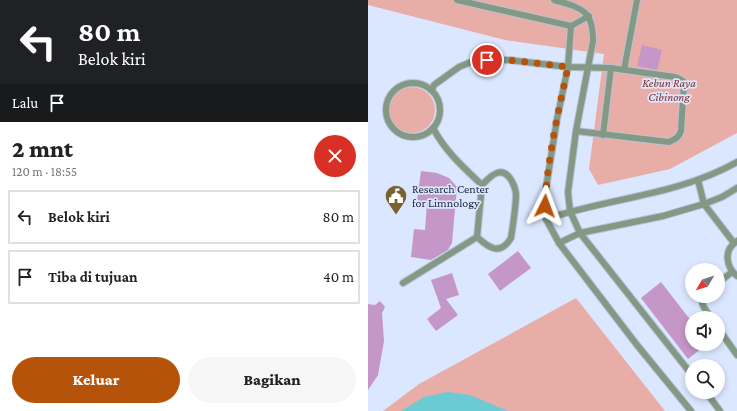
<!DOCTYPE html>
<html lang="id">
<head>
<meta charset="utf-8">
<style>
  :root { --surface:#fff; --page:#f6f6f6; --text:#222; --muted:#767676; --line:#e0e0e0; --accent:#b45309 }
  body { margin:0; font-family:"Crimson Pro",serif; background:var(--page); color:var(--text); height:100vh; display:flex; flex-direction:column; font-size:15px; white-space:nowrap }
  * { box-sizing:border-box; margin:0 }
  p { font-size:13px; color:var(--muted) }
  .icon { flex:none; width:22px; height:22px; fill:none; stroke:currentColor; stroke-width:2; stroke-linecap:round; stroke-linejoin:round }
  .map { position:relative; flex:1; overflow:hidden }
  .panel { display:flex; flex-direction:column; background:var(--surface); width:368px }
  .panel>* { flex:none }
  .hud { background:#202124; color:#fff; overflow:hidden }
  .needle { width:26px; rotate:231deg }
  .buttons { position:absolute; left:317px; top:263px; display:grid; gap:8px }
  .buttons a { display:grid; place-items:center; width:40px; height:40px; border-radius:50%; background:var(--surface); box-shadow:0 2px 6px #0003; font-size:20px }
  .pin { position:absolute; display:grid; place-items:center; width:34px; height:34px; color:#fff; margin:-17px; border:2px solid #fff; border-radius:50%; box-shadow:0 1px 4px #0007 }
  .me { position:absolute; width:44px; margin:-22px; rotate:3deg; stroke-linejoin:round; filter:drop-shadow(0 0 3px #0008) }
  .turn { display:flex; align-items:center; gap:14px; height:84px; padding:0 12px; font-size:18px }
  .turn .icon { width:52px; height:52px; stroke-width:2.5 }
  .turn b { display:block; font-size:28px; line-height:34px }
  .then { display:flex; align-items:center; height:38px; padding:0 12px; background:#0003; gap:8px; font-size:15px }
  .round { display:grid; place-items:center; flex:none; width:42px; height:42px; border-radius:21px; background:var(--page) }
  .head { display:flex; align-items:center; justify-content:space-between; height:68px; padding:0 12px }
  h1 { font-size:24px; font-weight:800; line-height:30px }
  .cta { display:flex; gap:8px; margin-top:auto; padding:8px 12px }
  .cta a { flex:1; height:46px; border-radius:24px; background:var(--accent); color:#fff; font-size:16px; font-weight:800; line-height:46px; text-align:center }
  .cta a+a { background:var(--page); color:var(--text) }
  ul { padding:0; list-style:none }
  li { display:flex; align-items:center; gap:12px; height:54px; margin:0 8px 6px; padding:0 4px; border:2px solid var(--line); border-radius:0px }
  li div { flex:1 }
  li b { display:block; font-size:15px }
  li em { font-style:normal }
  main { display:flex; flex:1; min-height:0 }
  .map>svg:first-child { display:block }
</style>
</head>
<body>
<main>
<section class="panel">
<div class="hud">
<div class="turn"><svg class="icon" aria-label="left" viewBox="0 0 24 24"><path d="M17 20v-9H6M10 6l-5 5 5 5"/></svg><div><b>80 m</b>Belok kiri</div></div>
<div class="then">Lalu<svg class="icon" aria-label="arrive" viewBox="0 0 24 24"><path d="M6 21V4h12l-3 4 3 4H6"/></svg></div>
</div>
<div class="head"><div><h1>2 mnt</h1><p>120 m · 18:55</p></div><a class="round" style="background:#d93025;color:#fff"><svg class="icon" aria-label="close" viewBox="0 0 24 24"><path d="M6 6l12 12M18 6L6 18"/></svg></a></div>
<ul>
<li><svg class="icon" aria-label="left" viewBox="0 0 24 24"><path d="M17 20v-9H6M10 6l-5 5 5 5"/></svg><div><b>Belok kiri</b></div><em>80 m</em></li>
<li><svg class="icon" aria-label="arrive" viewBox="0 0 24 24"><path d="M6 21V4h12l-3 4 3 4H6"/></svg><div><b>Tiba di tujuan</b></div><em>40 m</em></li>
</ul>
<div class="cta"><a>Keluar</a><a>Bagikan</a></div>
</section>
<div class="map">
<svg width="369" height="411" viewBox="0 0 369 411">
  <rect width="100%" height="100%" fill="#dbe7ff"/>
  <g fill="#e9ada7">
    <path d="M0,0H369V133L302,169L230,185L221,169L236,54L137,40L0,5Z"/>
    <circle cx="44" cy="110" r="23"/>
    <path d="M208,298L297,411H15L51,384Z"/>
  </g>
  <path fill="#6acbd5" d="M80,392L102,395L140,411H33L56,397Z"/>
  <g fill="#c596c8">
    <path d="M274,45L294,50L289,70L269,66Z"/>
    <path d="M53,171L69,173L81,178L89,187L84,243L80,250L63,260L43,257L46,229L57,230L59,203L49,200Z"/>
    <path d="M150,251L163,268L132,291L120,274Z"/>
    <path d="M84,273L91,295L78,299L90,315L68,331L59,319L73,308L63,280Z"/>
    <path d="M293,282L324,322V344H339L320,359L273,298Z"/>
    <path d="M12,301L17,307L14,313L16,341L10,375L0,390V304L7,305Z"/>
  </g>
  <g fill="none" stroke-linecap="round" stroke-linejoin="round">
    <g stroke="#b6c2d9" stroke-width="8">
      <g id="service">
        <path d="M89,0L203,26L200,67L189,119L178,188V219L191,243L269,345L323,411"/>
        <path d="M186,0C213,8 225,9 225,41L208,131L200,192L202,211L212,233L324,375"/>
        <path d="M203,26L221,16"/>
        <path d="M256,70L269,0"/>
        <circle cx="45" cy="110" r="27"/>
        <path d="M64,90L66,85L91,67L108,60H141L200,67L243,68L307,77L312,79L316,82L313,131C311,137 308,139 301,142L208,131"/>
        <path d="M235,135L243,68"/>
        <path d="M330,180L336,204L366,243"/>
        <path d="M178,219C241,198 311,195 369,162"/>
        <path d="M109,237C121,248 132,256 143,238C145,225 148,206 148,194C147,185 140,169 129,173C123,175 118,181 114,185"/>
        <path d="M369,241C355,250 358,267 369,276"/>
        <path d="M191,243L212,233L295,216L336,204L354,197L369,188"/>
        <path d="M35,283L109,237L114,185C95,167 77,151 65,128"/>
        <path d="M350,283L364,272"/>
        <path d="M335,296C331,304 339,311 343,318"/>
        <path d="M350,328L369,355"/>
        <path d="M338,392L352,411"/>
      </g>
    </g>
    <use href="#service" stroke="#849984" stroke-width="6"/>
  </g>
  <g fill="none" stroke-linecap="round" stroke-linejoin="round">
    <path stroke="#b45309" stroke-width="7" stroke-dasharray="0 12.6" d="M119,60H141L200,67C190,113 179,160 177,206"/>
  </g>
  <defs>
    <g id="civic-pin" transform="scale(1.15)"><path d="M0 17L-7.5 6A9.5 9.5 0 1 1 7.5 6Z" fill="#786232" stroke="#dbe7ff"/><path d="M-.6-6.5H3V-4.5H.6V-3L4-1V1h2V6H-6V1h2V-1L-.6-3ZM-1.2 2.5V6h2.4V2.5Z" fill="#fff"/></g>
  </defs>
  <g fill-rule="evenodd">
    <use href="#civic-pin" x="28" y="196"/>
  </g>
  <g text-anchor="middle" stroke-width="3.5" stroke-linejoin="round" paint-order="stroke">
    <g font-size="12" font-style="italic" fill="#852c2b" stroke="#dbe7ff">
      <text x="301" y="87">Kebun Raya<tspan x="301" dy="14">Cibinong</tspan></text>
    </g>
    <g font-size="12" fill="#232d43" stroke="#dbe7ff" text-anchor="start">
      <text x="44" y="193">Research Center<tspan x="44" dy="14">for Limnology</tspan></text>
    </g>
  </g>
</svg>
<div class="buttons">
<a><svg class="needle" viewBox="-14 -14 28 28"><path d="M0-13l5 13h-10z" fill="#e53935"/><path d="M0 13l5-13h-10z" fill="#767676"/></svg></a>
<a><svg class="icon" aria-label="sound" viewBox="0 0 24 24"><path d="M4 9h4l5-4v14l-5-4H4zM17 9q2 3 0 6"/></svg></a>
<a><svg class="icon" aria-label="search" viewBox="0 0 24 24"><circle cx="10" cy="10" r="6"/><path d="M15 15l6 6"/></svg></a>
</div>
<div class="pin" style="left:119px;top:60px;background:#d93025"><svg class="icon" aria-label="arrive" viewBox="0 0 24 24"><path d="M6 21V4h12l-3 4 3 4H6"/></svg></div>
<svg class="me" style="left:177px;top:206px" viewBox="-20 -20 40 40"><path d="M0-17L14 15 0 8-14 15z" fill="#b45309" stroke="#fff" stroke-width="4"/></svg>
</div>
</main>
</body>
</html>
